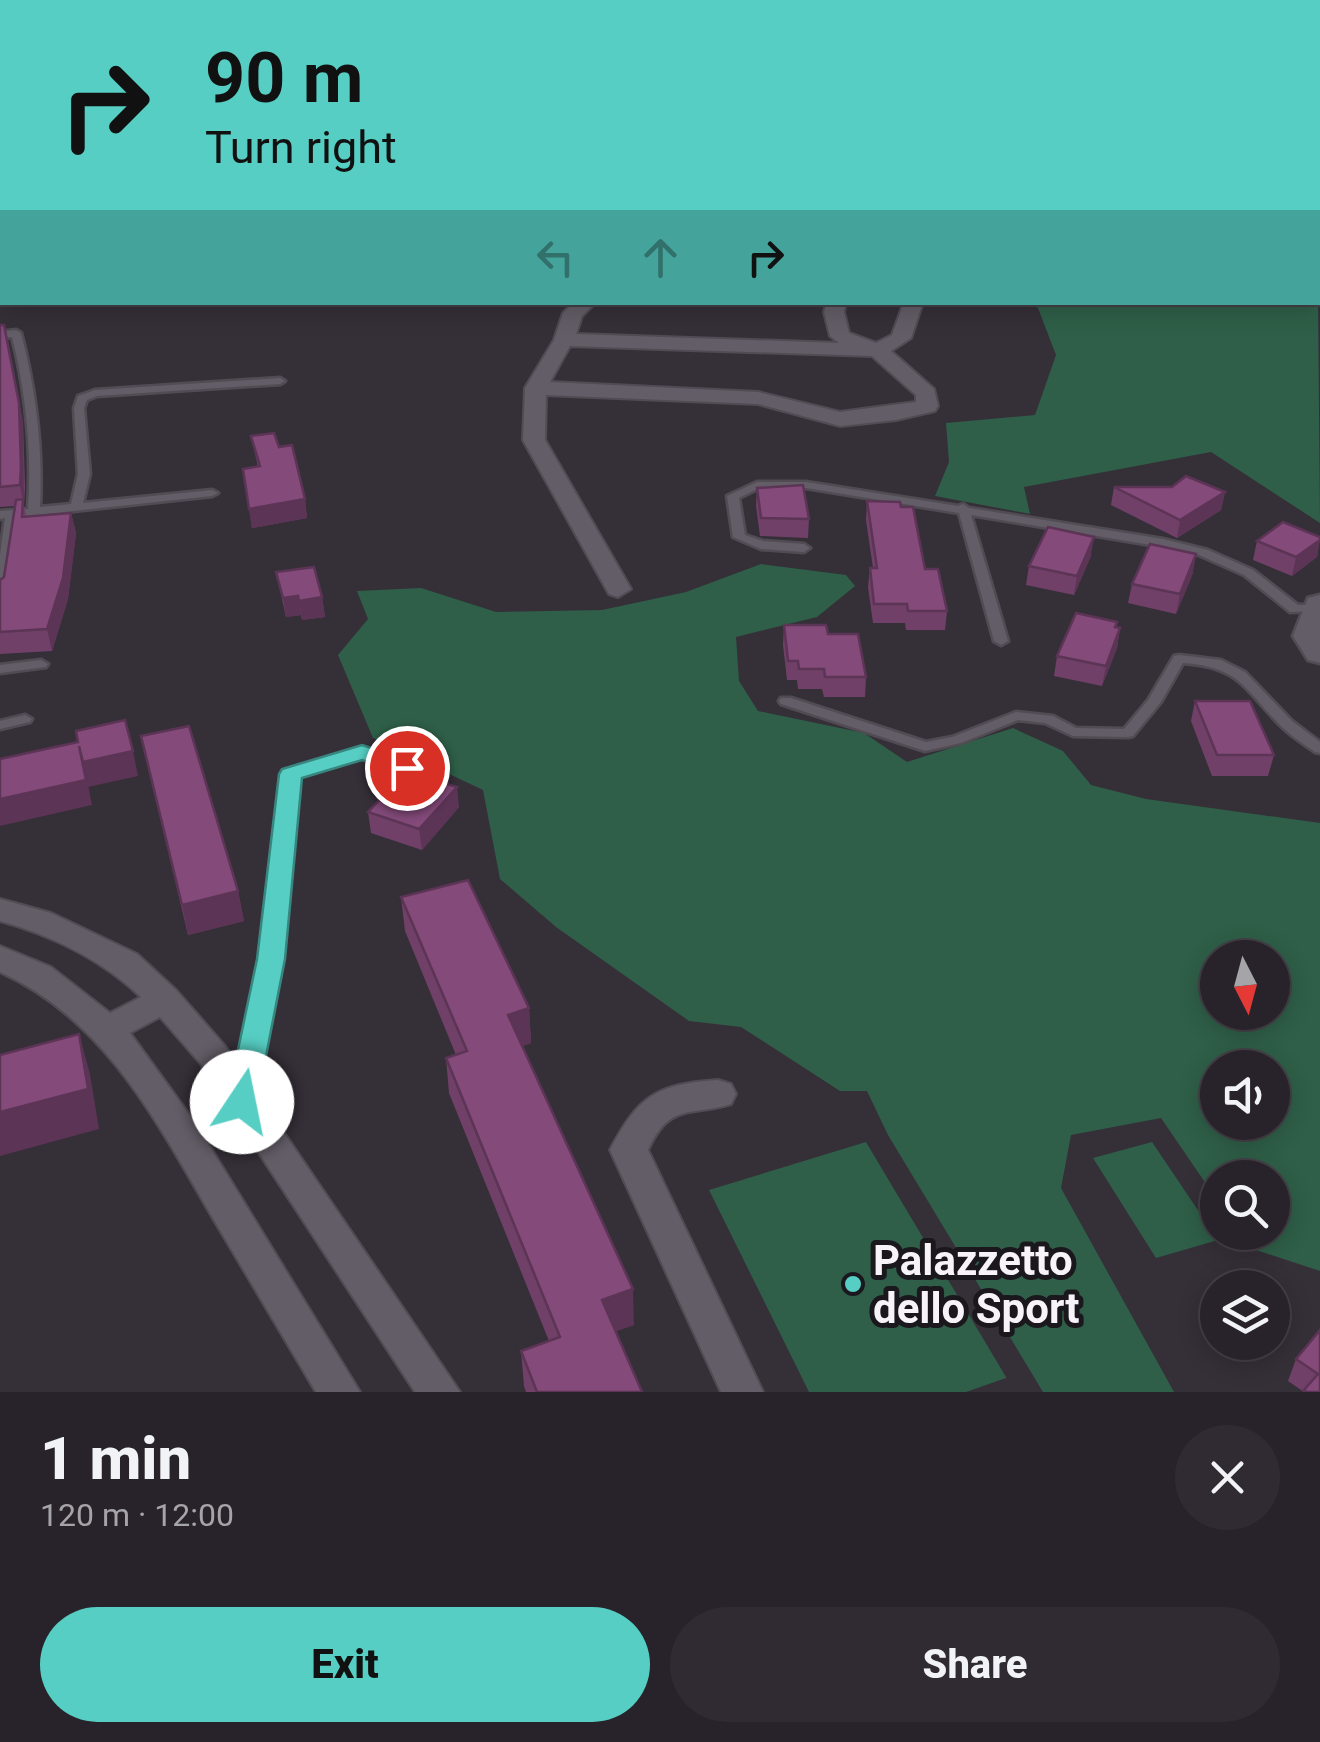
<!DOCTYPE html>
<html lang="en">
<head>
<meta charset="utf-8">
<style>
  :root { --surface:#28232a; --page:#302b32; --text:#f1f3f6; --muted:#a5a4a8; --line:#444047; --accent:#56cec3 }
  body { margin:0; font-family:Roboto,sans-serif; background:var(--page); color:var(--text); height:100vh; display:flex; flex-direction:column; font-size:38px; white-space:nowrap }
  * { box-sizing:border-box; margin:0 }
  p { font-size:32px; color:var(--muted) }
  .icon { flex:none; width:55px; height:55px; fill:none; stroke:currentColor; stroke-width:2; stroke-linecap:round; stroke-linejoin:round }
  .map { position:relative; height:1392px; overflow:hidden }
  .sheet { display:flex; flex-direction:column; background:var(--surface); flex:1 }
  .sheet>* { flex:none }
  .top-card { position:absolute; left:0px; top:0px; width:1320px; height:305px; box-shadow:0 5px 25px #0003,0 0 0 2px var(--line); background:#56cec3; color:#111; overflow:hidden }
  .needle { width:65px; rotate:174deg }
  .fabs { position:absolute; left:1200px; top:940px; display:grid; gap:20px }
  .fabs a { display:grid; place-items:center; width:90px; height:90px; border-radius:50%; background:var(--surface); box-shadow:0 5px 25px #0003,0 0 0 2px var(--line); font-size:50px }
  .pin { position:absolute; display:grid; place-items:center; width:85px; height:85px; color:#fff; margin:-42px; border:5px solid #fff; border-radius:50%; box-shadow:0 2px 10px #0007 }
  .me { position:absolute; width:110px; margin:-55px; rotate:11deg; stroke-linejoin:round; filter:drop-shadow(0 0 8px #0008) }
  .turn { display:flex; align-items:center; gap:35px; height:210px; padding:0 40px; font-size:45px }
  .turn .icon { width:130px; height:130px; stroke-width:2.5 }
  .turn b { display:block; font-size:70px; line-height:85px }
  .lanes { display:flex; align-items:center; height:95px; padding:0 40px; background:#0003; justify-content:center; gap:50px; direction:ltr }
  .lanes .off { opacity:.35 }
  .round { display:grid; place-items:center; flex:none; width:105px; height:105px; border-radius:52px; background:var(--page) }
  .headline { display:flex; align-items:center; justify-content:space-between; height:170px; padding:0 40px }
  h1 { font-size:60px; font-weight:800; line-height:75px }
  .primary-button { display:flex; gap:20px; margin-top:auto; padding:20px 40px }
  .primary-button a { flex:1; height:115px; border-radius:60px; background:var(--accent); color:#111; font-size:40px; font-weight:800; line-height:115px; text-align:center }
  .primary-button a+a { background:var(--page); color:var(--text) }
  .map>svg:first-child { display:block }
</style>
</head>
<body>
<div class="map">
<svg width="1320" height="1392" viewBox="0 0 1320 1392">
  <rect width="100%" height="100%" fill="#352f38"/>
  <g fill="#2f5f48" fill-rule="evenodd">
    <path d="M0,0H460L468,2H2V7Z"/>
    <path d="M1318,290L1320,523L1211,452L1024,487L1030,514L935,496L949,462L946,423L1035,415L1056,355L1038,308L1028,303L1318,302Z"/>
    <path d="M761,564L846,575L855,586L817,617L736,637L739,681L758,711L864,733L907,762L1013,728L1063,751L1091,785L1146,799L1320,823V1271L1250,1248L1240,1233L1272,1232V1178H1218L1217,1200L1161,1118L1071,1135L1061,1188L1174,1392H1043L888,1135L867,1091H840L741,1027L689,1021L556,927L500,879L483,790L373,738L338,655L368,619L357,591L421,588L496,612L602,610L686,592ZM1218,958H1272V1012H1218ZM1218,1068H1272V1122H1218Z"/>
    <path d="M866,1142L1006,1377V1378L966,1392H809L709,1190Z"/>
    <path d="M1152,1142L1218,1240L1156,1258L1093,1158Z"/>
  </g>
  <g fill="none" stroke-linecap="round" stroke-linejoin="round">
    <g stroke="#514c54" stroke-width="5">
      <g id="service">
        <path d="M1318,239L1320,240V247L1318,246Z"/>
        <path d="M16,330L21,333C36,391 43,448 40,507L71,504L78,474L74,408L78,396L95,390L280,378L285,381L280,384L97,396L87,400L84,408L90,474L83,503L212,490L218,493L212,496L18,517L6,598L0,602V555L5,518L0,519V511L28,509C32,450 26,393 12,337L0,338V332Z"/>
        <path d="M757,482H806L958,506L963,504L969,508L1163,539L1208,550L1253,570L1298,605H1320V611L1290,612L1244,575L1199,555L1163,547L971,515L1008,641L1001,645L994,641L959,513L806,488H759L739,498L745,535L763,541L804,544L810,548L804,552L761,549L733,537L727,496Z"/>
        <path d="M1179,655L1221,660L1245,672L1292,721L1320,742V753L1315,752C1304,744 1292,737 1282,727C1245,691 1242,667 1183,663L1161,702L1133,736L1128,737L1073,736L1045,723L1018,720L961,743L925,751L781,704L779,701L781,698H791L926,742L952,737L1016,712L1053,716L1076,728L1124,729L1148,700L1174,656Z"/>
        <path d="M41,660L48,664L46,667L0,673V665Z"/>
        <path d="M25,715L32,719L30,722L0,729V721Z"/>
        <path d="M362,749L412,764L414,767L407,771L362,758L298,777L279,959L252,1096L249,1101L243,1103L237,1101L234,1096L263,959L284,774L286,771Z"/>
      </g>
    </g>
    <g stroke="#514c54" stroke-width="4">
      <g id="minor">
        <path d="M1074,0H1088L1089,2H1075Z"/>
        <rect x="0" y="166" width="2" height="10"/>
        <path d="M1318,175H1320V187L1318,186Z"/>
        <path d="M574,302H596L582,316L576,334L839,343L830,336L824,312L827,302H846L844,312L849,333L876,343L892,335L904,302H923L911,338L891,351L934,389L938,406L935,411L896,420L840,426L758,404L546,395L545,440L631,589L618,597L609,594L523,440L525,388L554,340L563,313ZM570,346L872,356L916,395V402L840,412L758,392L550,382Z"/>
        <path d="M0,899L51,913L137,954L176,990L225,1046L460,1392H415L201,1064L160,1017L130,1033L196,1124L360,1392H316C281,1333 246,1274 211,1215C156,1120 104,1019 0,972V946L51,967L110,1013L141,997C102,960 51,935 0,921Z"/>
        <path d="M718,1080L731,1084L736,1094L731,1104C689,1117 670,1102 648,1150L763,1392H721L610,1150C638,1096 657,1084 718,1080Z"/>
      </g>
    </g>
    <g stroke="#514c54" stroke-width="5">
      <g id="tertiary">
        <path d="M955,0H972L973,2H956Z"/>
        <path d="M1318,255H1320V271L1318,270Z"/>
        <path d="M1320,595V663L1308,660L1293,636L1308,598Z"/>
      </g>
    </g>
    <use href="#service" fill="#635d67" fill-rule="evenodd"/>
    <use href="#minor" fill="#635d67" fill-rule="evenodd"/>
    <use href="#tertiary" fill="#635d67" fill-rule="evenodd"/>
  </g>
  <g fill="#714069">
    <path d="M0,325H4L23,422L25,487L24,506L27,517L71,513L76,533L68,599L52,651L0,654V580L4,577L15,506L0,507Z"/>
    <path d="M251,436L279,447L305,499L307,518L252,528L249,509L258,467Z"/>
    <path d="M1114,487L1225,492L1221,510L1177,538L1111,505Z"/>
    <path d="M757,488L809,519L808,538L760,536L756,506Z"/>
    <path d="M867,501L901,507L925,569L947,611L945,630H906L905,623H873L868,587L870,568H873L866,520Z"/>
    <path d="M1320,537L1317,557L1292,576L1253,560L1257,541Z"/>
    <path d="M1091,556L1074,595L1026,585L1029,566Z"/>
    <path d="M276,572L322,597L325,617L302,620L301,615L286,617Z"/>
    <path d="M1193,573L1176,614L1128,603L1132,584Z"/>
    <path d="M1117,622L1116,628H1120L1117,648L1102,686L1054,676L1057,656Z"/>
    <path d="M784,625L828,634L866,677L865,697H824L822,689H798L797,680H787L783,645Z"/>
    <path d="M1195,701L1274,755L1268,776H1212L1191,721Z"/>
    <path d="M141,736L238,891L244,921L188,935Z"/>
    <path d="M449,784L459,807L422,850L371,833L368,812Z"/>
    <path d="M401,897L529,1008L531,1043L522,1046L634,1325L615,1331L642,1392H526L524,1386L521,1351L549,1341L449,1093L446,1058L456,1055L405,931Z"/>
    <path d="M1320,1330V1392H1304L1288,1381L1296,1359Z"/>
  </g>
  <g fill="#5c3455">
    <path d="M4,325L23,422L24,506L20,485Z"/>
    <path d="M1225,492L1221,510L1177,538L1180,520Z"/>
    <path d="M305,499L307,518L252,528L249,509Z"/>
    <path d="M71,513L76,533L68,599L52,651L47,629Z"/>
    <path d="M1094,537L1091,556L1074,595L1077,576Z"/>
    <path d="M1320,540L1317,557L1292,576L1296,557Z"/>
    <path d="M1196,554L1193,573L1176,614L1180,594Z"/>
    <path d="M298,596L301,615L286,617L283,598Z"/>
    <path d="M322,597L325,617L302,620L299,601Z"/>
    <path d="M1120,628L1117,648L1102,686L1106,666Z"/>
    <path d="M79,746L133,751L138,776L88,787L87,779L92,805L0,826V799Z"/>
    <path d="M448,774L450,794L457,787L459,807L422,850L419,829L441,782Z"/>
    <path d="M238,891L244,921L188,935L182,905Z"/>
    <path d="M529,1008L531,1043L510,1050L508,1015Z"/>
    <path d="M79,1034L90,1074L99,1129L0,1156V1112Z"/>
    <path d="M633,1289L634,1325L603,1336L602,1300Z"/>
  </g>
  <g fill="#834a7a" stroke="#5c3455" stroke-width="2.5">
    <path d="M0,325H4L19,403L21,467L20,485L0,487Z"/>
    <path d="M274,433L279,447L292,445L305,499L249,509L243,469L260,466L251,436Z"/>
    <path d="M1186,476L1225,492L1180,520L1114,487H1172Z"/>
    <path d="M803,485L809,519L761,518L757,488Z"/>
    <path d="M23,499L22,517L71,513L63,578L47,629L0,632V580L4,577L16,500Z"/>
    <path d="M867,501L900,502L901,507H913L925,569H938L947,611H908L907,604H874L870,568H877Z"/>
    <path d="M1283,522L1320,537V540L1296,557L1257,541Z"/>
    <path d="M1048,527L1094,537L1077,576L1029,566Z"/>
    <path d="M1150,544L1196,554L1180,594L1132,584Z"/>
    <path d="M314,567L322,597L299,601L298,596L283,598L276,572Z"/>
    <path d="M1076,613L1117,622L1115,627L1120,628L1106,666L1057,656Z"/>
    <path d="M784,625H826L828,634H858L866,677H825L824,669H799L798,661H788Z"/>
    <path d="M1195,701H1250L1274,755H1217Z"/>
    <path d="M125,720L133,751L83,762L79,746L86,780L0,799V759L78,742L76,731Z"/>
    <path d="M189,726L238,891L182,905L141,736Z"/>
    <path d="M414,764L448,774L441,782L457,787L419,829L368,812Z"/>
    <path d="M468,880L529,1008L508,1015L633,1289L602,1300L642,1392H537L521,1351L560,1337L446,1058L467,1051L401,897Z"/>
    <path d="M79,1034L88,1089L0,1112V1055Z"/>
    <path d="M1320,1330V1392H1307L1304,1390L1318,1374L1296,1359Z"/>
  </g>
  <path fill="#56cec3" stroke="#38867f" stroke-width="2.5" d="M362,745L415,762L419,768L407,775L362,760L302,778L285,959L257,1102L253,1110L242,1114L232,1110L227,1102L257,959L279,774L282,769Z"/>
  <circle fill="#56cec3" stroke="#1b181d" stroke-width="4" cx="853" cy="1284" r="10"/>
  <g text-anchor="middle" stroke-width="10" stroke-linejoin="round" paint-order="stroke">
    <g font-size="42" font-weight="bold" fill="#f7f3f9" stroke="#1b181d" text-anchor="start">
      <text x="873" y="1275">Palazzetto<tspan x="873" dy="48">dello Sport</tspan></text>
    </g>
  </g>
</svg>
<div class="fabs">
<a><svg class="needle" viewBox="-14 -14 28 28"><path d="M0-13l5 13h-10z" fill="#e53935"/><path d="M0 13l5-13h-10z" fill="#a5a4a8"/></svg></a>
<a><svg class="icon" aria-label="sound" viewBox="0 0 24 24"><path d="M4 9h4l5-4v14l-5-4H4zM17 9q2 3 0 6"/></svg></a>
<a><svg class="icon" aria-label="search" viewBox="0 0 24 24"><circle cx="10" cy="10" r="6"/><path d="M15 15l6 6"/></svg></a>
<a><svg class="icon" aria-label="layers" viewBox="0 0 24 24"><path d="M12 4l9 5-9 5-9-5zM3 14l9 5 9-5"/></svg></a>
</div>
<div class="pin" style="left:407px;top:768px;background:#d93025"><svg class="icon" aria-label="arrive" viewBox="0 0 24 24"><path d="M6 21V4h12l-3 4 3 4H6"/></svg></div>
<svg class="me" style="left:242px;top:1102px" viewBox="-20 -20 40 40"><circle r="19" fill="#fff"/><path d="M0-13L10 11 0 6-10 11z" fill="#56cec3"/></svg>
<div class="top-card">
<div class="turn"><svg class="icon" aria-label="right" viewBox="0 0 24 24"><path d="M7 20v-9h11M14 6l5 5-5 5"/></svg><div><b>90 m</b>Turn right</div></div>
<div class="lanes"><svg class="icon off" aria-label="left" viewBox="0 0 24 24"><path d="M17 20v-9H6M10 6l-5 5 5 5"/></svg><svg class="icon off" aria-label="ahead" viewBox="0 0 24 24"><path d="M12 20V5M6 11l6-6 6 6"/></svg><svg class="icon" aria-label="right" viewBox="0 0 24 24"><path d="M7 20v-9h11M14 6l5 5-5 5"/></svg></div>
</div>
</div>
<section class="sheet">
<div class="headline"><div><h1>1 min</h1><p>120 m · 12:00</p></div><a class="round"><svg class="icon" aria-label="close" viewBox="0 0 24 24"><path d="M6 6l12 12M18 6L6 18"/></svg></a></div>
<div class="primary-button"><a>Exit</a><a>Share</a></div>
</section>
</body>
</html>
